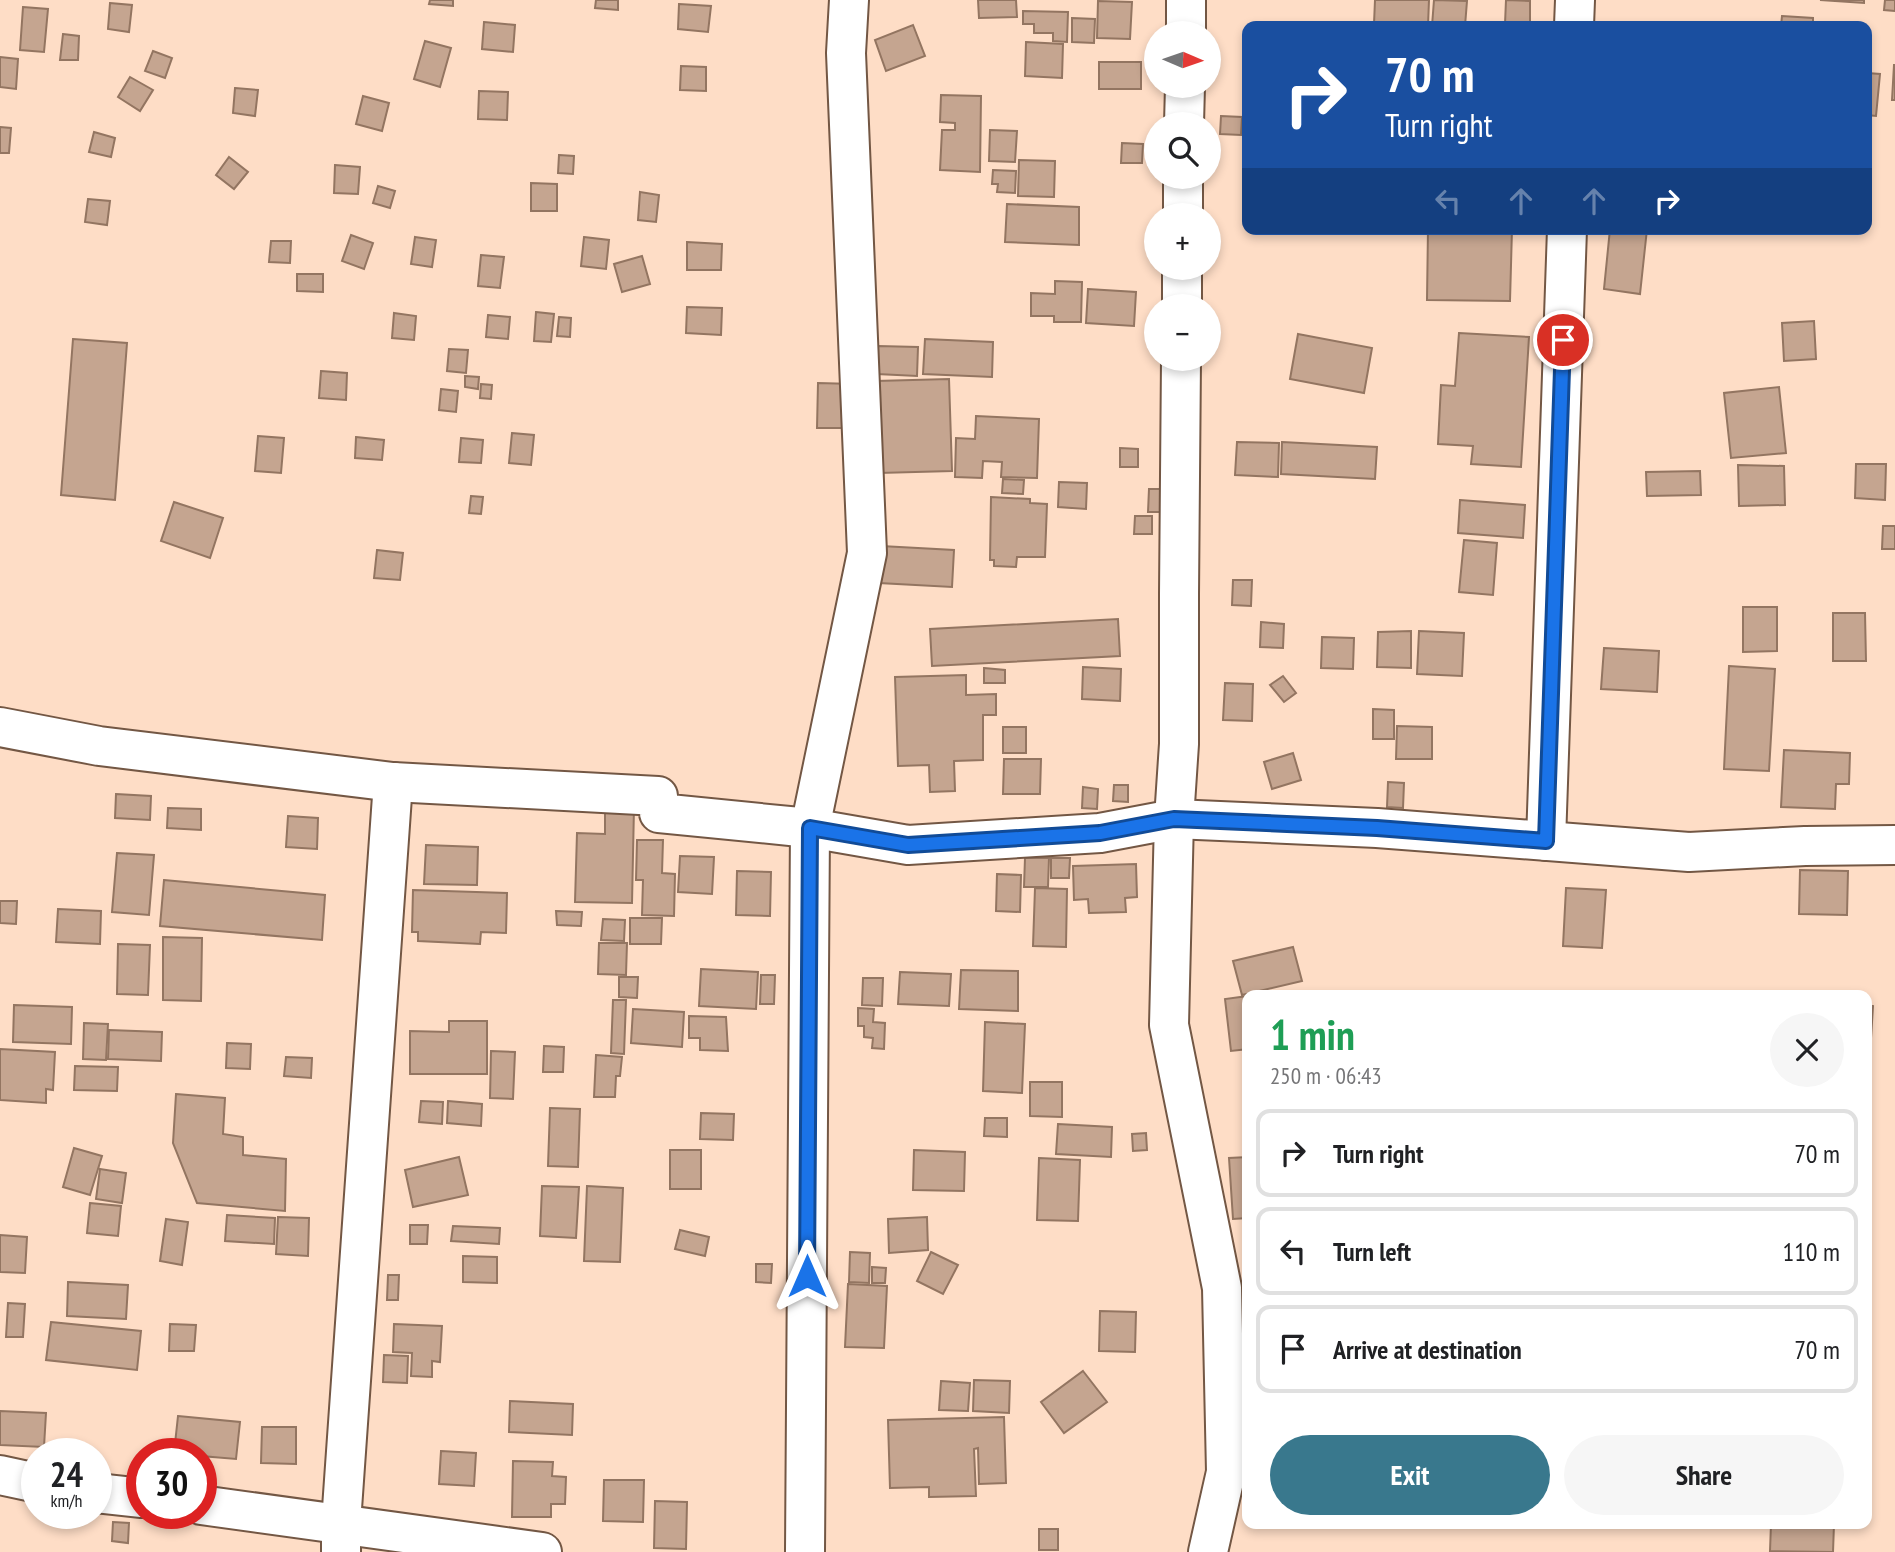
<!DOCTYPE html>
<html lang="en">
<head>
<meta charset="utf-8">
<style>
  :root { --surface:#fff; --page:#f6f6f6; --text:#202124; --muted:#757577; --line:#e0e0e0; --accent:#39788d }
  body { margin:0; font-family:"PT Sans Narrow",sans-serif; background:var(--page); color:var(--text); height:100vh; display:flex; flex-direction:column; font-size:26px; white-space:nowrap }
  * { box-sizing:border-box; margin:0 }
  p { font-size:23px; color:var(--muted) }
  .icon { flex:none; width:38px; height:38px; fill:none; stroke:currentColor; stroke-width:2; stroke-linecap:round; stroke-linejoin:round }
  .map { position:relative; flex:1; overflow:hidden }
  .sheet { position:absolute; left:1242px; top:990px; width:630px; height:539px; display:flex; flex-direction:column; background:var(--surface); border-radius:14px; box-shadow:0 4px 10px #0003 }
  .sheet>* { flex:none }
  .top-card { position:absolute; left:1242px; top:21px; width:630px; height:214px; border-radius:14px; box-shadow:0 4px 10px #0003; background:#1a4fa0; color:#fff; overflow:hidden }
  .needle { width:46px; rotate:92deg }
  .fabs { position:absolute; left:1144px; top:21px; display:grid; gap:14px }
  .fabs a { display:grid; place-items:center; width:77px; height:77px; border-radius:50%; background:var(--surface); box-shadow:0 4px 10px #0003; font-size:35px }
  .speed { position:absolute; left:21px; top:1438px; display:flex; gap:14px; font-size:35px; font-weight:700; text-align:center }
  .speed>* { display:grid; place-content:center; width:91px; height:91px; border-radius:50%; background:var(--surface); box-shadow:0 4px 10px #0003; line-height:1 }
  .speed small { font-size:18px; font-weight:400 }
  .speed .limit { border:10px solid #d22; background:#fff; color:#111 }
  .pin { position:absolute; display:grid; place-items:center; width:60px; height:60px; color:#fff; margin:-30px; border:4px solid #fff; border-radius:50%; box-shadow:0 2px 7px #0007 }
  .me { position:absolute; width:77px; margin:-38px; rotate:0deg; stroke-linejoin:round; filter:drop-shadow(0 0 5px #0008) }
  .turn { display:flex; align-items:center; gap:24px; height:147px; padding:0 28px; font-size:32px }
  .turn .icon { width:91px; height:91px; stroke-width:2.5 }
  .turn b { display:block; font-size:49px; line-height:60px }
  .lanes { display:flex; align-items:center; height:66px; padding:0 28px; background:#0003; justify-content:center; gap:35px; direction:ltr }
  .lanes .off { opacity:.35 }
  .round { display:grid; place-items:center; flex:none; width:74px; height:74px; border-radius:37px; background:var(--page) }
  .headline { display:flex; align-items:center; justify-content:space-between; height:119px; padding:0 28px }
  h1 { font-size:42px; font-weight:700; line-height:52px; color:#1e9e55 }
  .button { display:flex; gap:14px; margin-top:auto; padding:14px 28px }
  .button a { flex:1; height:80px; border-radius:42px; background:var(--accent); color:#fff; font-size:28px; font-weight:700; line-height:80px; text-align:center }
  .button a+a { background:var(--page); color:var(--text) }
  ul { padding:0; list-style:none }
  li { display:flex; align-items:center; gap:21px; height:88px; margin:0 14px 10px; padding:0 14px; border:4px solid var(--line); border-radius:14px }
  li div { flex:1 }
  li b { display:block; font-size:26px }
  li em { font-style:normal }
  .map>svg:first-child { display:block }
</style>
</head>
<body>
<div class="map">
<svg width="1895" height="1552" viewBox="0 0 1895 1552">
  <rect width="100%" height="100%" fill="#feddc6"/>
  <g fill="#c5a590" stroke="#937561" stroke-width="2">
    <path d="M430,0H453V6L429,4Z"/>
    <path d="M596,0H618V10L595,8Z"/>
    <path d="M978,0H1016L1017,17L979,18Z"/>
    <path d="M1375,0H1429L1428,26L1374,24Z"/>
    <path d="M1434,0L1467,1L1465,26H1432Z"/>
    <path d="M1506,0L1530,1V25L1505,24Z"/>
    <path d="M1820,0H1864V3Z"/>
    <path d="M1885,0H1895V11L1884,10Z"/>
    <path d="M1098,1L1132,2L1130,39L1097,38Z"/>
    <path d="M110,3L132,5L129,32L108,29Z"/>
    <path d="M679,4L711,6L708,32L678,29Z"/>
    <path d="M23,7L48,9L44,52L20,50Z"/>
    <path d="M1023,11L1068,12L1067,42L1053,41V33H1034V24H1023Z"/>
    <path d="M1782,16L1813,18V26H1781Z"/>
    <path d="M1072,18L1095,19L1094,43L1072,42Z"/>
    <path d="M484,22L515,25L513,52L482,49Z"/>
    <path d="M913,25L925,56L886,71L875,40Z"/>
    <path d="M63,34L79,36L78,60H60Z"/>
    <path d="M425,41L451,48L440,87L414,79Z"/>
    <path d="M1026,42L1063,44L1062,78L1025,76Z"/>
    <path d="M153,51L172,58L165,78L145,71Z"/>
    <path d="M0,57L18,59L16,89L0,87Z"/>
    <rect x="1099" y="62" width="42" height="27"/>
    <path d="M1894,65H1895V100H1892Z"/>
    <path d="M681,66L706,67V91L680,90Z"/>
    <path d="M1867,73L1880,74L1876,116L1867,115Z"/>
    <path d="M130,77L153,90L140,111L118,97Z"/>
    <path d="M235,88L258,90L255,116L233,113Z"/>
    <path d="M479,91L508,92L507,120L478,119Z"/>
    <path d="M941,95L981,96L980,172L940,170L942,130H955V123L940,122Z"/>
    <path d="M363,96L389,103L382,131L356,124Z"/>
    <path d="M1221,116L1242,117L1241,135L1220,134Z"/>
    <path d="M0,127L11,128L9,153H0Z"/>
    <path d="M990,130L1017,131L1015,162L989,161Z"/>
    <path d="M94,132L115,138L111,157L89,152Z"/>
    <path d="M1122,143L1143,144L1142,163H1121Z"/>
    <path d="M559,155L574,156L573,174L558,173Z"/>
    <path d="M229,157L248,172L234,189L216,175Z"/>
    <path d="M1019,160L1055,161L1054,197L1018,196Z"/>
    <path d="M335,165L360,167L358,194L334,193Z"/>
    <path d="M993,170L1016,171L1015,193L997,192L998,184H992Z"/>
    <path d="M531,183L557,184V211H531Z"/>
    <path d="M378,186L395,191L390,208L373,203Z"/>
    <path d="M640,192L659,195L656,222L638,220Z"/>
    <path d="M88,199L110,201L107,225L85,222Z"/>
    <path d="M1007,204L1079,207V245L1005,242Z"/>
    <path d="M1428,229H1512L1510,301L1427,300Z"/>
    <path d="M1610,229H1647L1640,294L1604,289Z"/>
    <path d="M351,235L373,243L364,269L342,261Z"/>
    <path d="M415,237L436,240L432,267L411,264Z"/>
    <path d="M584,237L609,240L606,269L581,266Z"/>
    <path d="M271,241H291L290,263L269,262Z"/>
    <path d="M687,242L722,244L721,270H687Z"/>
    <path d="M481,255L504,257L500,288L478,286Z"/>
    <path d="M642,256L650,284L622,292L614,264Z"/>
    <path d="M297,274H323V292L297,291Z"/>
    <path d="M1055,281L1082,282L1081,322H1054V316H1031V293L1055,294Z"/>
    <path d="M1088,289L1136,292L1134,326L1086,323Z"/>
    <path d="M687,307L722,308L721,335L686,333Z"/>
    <path d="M536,312L554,314L551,342L534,341Z"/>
    <path d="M394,313L416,316L414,340L392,338Z"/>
    <path d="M488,315L510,317L508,339L486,337Z"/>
    <path d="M559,317L571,318L570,337L557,336Z"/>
    <path d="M1814,321L1816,359L1784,361L1782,323Z"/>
    <path d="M1459,333L1529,337L1521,467L1471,464L1473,446L1438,444L1441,385L1455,386Z"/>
    <path d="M1298,334L1372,348L1364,393L1290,379Z"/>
    <path d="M73,339L127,343L115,500L61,495Z"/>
    <path d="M925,339L993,342L992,377L923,374Z"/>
    <path d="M878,346L918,347L917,376L877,374Z"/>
    <path d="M449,349L468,350L466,373L447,371Z"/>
    <path d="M321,371L347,373L346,400L319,398Z"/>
    <path d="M465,376L479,377L478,389L465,387Z"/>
    <path d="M949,379L952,471L879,473L876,381Z"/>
    <path d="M818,383L854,384L852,428H817Z"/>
    <path d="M481,384L492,385L491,399L480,398Z"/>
    <path d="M1779,387L1786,453L1731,458L1724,393Z"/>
    <path d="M441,389L458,391L456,412L439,410Z"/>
    <path d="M976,416L1039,419L1037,478L1001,477L1002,462L983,461L982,478L955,477L956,438L975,439Z"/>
    <path d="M512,433L534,435L531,465L509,463Z"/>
    <path d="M258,436L284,438L281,473L255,471Z"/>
    <path d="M356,437L384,440L382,460L355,458Z"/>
    <path d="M461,438L483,440L481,463L459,462Z"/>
    <path d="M1237,442L1279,443L1278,477L1235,475Z"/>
    <path d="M1282,442L1377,447L1375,479L1281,474Z"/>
    <path d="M1120,448L1138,449V467H1120Z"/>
    <path d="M1856,464H1886L1885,500L1855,498Z"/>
    <path d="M1738,465L1784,466L1785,505L1739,506Z"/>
    <path d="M1700,471L1701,495L1647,496L1646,472Z"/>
    <path d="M1003,479L1024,480L1023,494L1002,493Z"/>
    <path d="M1059,482L1087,483L1086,509L1058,507Z"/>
    <path d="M1149,489H1164V512H1148Z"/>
    <path d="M471,496L483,497L481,514L469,513Z"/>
    <path d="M991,497L1030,499V503L1047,504L1045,557H1017L1016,567L994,566V560H990Z"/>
    <path d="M1460,500L1525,505L1523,538L1458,533Z"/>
    <path d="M174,502L223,518L210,558L161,541Z"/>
    <path d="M1135,516H1152V534H1134Z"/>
    <path d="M1883,526H1895V549H1882Z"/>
    <path d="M1464,540L1497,543L1493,595L1459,592Z"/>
    <path d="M881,546L954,550L952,587L879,583Z"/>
    <path d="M377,550L403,553L400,580L374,578Z"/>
    <path d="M1233,580H1252L1251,606L1232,605Z"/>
    <path d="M1743,607H1777V651L1743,652Z"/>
    <path d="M1833,613H1865L1866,661H1833Z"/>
    <path d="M1118,619L1120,656L932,666L930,629Z"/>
    <path d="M1261,622L1284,624L1283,648L1260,647Z"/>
    <path d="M1411,631V668L1377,667L1378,632Z"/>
    <path d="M1419,631L1464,633L1462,676L1417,674Z"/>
    <path d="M1322,637L1354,638L1353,669L1321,668Z"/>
    <path d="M1604,648L1659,651L1657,692L1601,689Z"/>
    <path d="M1729,666L1775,669L1769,771L1724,769Z"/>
    <path d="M1083,667L1121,669L1120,701L1082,699Z"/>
    <path d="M984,668L1005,670V683H984Z"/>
    <path d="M966,675V695L996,694V715H983V760L954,761L955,791L930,792L929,765L898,766L895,677Z"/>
    <path d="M1283,676L1296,693L1284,702L1270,685Z"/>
    <path d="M1225,683L1253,684L1252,721L1223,720Z"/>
    <path d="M1373,709L1394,710V739H1373Z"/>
    <path d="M1397,726L1432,727V759H1396Z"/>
    <rect x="1003" y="727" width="23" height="26"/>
    <path d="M1784,750L1850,753L1849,784H1836L1835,809L1781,807Z"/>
    <path d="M1293,753L1301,780L1272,789L1264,762Z"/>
    <path d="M1004,759H1041L1040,794H1003Z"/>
    <path d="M1388,782L1404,783L1403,808L1387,807Z"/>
    <path d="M1114,785H1128V802L1113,801Z"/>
    <path d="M1083,787L1098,789L1097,809L1082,808Z"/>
    <path d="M116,794L151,796L150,820L115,818Z"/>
    <path d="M605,806L634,807L632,903L575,902L577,833L605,834Z"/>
    <path d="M168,808L201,809V830L167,828Z"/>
    <path d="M288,816L318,818L317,849L286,847Z"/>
    <path d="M637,840H663L662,873L675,874L674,916L642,915L643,880H636Z"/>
    <path d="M426,845L478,847L477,885L424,884Z"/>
    <path d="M117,853L154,855L149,915L112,912Z"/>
    <path d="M680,856L714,857L712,894L678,892Z"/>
    <path d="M1025,858H1049L1048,887H1024Z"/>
    <path d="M1051,858H1070L1069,878H1051Z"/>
    <path d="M1136,864L1137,897L1125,898L1126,912L1089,913L1088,899L1074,900L1073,866Z"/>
    <path d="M1800,870L1848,871L1847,915L1799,914Z"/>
    <path d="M737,871L771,872L770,916L736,915Z"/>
    <path d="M997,874L1021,875L1020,912L996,911Z"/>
    <path d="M164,880L325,895L322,940L160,926Z"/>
    <path d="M1035,888L1067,889L1066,947L1033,946Z"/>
    <path d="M1566,888L1606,890L1602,948L1563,946Z"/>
    <path d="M413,890L507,893L506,933L481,932L480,944L418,941V932H412Z"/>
    <path d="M0,901H17L16,924L0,923Z"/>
    <path d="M58,909L101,911L100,944L56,942Z"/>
    <path d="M556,911L582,912L581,926L557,925Z"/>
    <path d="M630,918H662L661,944H630Z"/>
    <path d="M603,919L625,920L624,941L601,940Z"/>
    <path d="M163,937L202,938L201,1001L163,1000Z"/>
    <path d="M599,943H627L626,975L598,974Z"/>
    <path d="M118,944L150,945L148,995L117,994Z"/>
    <path d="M1293,947L1302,981L1242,995L1233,961Z"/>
    <path d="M701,969L758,972L756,1009L699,1006Z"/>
    <path d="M961,970L1018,971V1011L959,1009Z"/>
    <path d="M900,972L951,974L949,1006L898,1004Z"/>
    <path d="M761,975H775L774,1004H760Z"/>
    <path d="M619,977H638L637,998L619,997Z"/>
    <path d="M863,978H883L882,1006L862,1005Z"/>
    <path d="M1248,996V1049L1231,1051L1225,999Z"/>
    <path d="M613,1000H626L624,1054L611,1053Z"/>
    <path d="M14,1005L72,1007L71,1044L13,1042Z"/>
    <path d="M1867,1005L1873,1006L1871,1038H1867Z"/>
    <path d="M858,1008L874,1009L873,1022L885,1023L884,1049L872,1048L873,1038L864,1037V1026H858Z"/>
    <path d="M633,1009L684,1012L682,1047L631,1043Z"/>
    <path d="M689,1016L726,1017L728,1051L700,1050V1038H689Z"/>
    <path d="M449,1021H487V1074H410V1031L449,1032Z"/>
    <path d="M985,1022L1025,1024L1022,1093L983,1091Z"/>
    <path d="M84,1023L108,1024L106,1060L83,1059Z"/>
    <path d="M109,1030L162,1032L161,1061L108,1059Z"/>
    <path d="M227,1043L251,1044L250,1069L226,1068Z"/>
    <path d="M544,1046L564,1047L563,1072H543Z"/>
    <path d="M0,1049L55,1052L53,1090L46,1089V1103L0,1100Z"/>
    <path d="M491,1051L515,1052L513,1099L490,1098Z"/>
    <path d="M596,1055L622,1057L620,1076H616L615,1097H594Z"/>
    <path d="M286,1057L312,1058L311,1078L284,1076Z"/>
    <path d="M75,1066L118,1067L117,1091L74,1090Z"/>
    <path d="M1030,1082H1062V1117L1030,1116Z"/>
    <path d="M176,1094L225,1098L223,1134L243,1137V1155L286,1159L285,1211L197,1203L173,1143Z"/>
    <path d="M421,1101L443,1102L442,1124L419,1122Z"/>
    <path d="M448,1101L482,1104L481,1126L447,1123Z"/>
    <path d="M550,1108L580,1109L578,1167L548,1166Z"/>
    <path d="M701,1113L734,1114L733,1140L700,1139Z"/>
    <path d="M985,1118H1007V1137L984,1136Z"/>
    <path d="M1058,1124L1112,1127L1111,1157L1056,1154Z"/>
    <path d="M1146,1133L1147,1150L1133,1151L1132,1134Z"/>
    <path d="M74,1148L102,1156L90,1195L63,1187Z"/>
    <rect x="670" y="1150" width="31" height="39"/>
    <path d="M914,1150L965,1152L964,1191L913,1190Z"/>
    <path d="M459,1157L468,1195L413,1207L405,1170Z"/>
    <path d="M1248,1157V1218L1233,1219L1229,1158Z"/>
    <path d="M1039,1158L1080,1160L1078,1221L1037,1220Z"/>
    <path d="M100,1169L126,1173L122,1203L96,1199Z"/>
    <path d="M542,1186L579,1187L576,1238L540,1236Z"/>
    <path d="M587,1186L623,1188L620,1262L584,1261Z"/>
    <path d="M90,1203L121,1206L118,1236L87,1233Z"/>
    <path d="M227,1215L275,1218L274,1244L225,1241Z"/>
    <path d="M278,1217L309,1218L308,1256L276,1254Z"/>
    <path d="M927,1217L928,1250L889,1253L888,1219Z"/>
    <path d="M166,1219L188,1222L182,1265L160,1261Z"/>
    <path d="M410,1225H428L427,1244H410Z"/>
    <path d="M453,1226L500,1228L499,1244L451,1241Z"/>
    <path d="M680,1230L709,1237L705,1256L675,1249Z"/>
    <path d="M0,1235L27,1237L25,1273L0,1272Z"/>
    <path d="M850,1252L870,1253L869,1283L849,1282Z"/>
    <path d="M931,1252L958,1265L943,1294L917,1281Z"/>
    <path d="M463,1256L497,1257V1283L463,1282Z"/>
    <path d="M756,1264H772L771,1283L756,1282Z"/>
    <path d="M872,1267L886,1268L885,1283H872Z"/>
    <path d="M388,1275H399L398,1300H387Z"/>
    <path d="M68,1282L128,1285L126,1319L67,1316Z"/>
    <path d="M848,1284L887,1286L884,1348L845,1347Z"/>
    <path d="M8,1303L25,1304L23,1337H6Z"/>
    <path d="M1100,1311L1136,1312L1135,1352L1099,1351Z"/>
    <path d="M51,1322L141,1331L137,1370L46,1360Z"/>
    <path d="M170,1324L196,1325L194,1351H169Z"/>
    <path d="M394,1324L442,1326L440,1362L432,1361V1377L411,1376L412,1353L393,1352Z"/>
    <path d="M384,1355L408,1356L407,1383L383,1382Z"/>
    <path d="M1083,1371L1107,1402L1064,1433L1041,1402Z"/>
    <path d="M974,1380L1010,1381L1009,1413L973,1411Z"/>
    <path d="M941,1381L970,1383L968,1411L939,1410Z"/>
    <path d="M510,1401L573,1404L572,1435L509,1432Z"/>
    <path d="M0,1411L46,1413L44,1447L0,1445Z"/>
    <path d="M178,1416L240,1422L236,1459L201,1456V1454L174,1453Z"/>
    <path d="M1004,1417L1006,1483L979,1484L978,1448L974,1449L976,1496L929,1497V1487L890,1488L888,1420Z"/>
    <path d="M262,1427H296V1464L261,1463Z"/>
    <path d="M441,1451L476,1453L474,1486L439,1484Z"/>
    <path d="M513,1461L553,1462L552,1476L566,1477L565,1504H551V1517H512Z"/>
    <path d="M604,1480H644L643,1522L603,1521Z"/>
    <path d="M655,1501L687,1502L686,1549L654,1548Z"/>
    <path d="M113,1522L129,1523L128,1543L112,1541Z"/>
    <path d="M1771,1524H1834L1833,1552L1770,1551Z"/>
    <rect x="1039" y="1529" width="19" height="21"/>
  </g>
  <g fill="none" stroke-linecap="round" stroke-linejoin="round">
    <g stroke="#735744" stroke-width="42">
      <g id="street">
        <path d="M1574,26L1575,0"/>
        <path d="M1186,33V0"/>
        <path d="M1184,124L1185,86"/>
        <path d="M1183,215V177"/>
        <path d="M1182,306V268"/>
        <path d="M1181,359L1179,594V744L1174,819L1169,1025L1222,1288L1226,1472L1208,1552"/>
        <path d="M0,727L99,746L393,782L658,796L659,813L810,828L908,845L1100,833L1174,819L1377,828L1689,852L1805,846L1895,845"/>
        <path d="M1546,841L1567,229"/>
        <path d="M0,1475L37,1483"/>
        <path d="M96,1493L142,1498"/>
        <path d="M201,1505L542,1552"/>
        <path d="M341,1552V1523L393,782"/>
        <path d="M805,1552L810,828L867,553L846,53L849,0"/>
      </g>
    </g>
    <use href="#street" stroke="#fff" stroke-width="38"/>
  </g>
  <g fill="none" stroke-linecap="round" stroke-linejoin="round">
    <g stroke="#114b97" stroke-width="18">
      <path id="route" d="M807,1276L810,828L908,845L1100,833L1174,819L1377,828L1546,841L1563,340"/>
    </g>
    <use href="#route" stroke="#1a73e8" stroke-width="12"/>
  </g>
</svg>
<div class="fabs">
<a><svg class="needle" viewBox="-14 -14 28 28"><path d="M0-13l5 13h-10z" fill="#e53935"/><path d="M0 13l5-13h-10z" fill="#757577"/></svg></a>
<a><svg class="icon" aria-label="search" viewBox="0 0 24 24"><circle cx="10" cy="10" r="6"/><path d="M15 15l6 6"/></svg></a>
<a>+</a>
<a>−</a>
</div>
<div class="speed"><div>24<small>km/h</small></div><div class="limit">30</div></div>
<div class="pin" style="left:1563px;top:340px;background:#d93025"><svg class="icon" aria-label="arrive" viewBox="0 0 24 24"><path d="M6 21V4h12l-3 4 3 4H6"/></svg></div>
<svg class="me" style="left:807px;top:1276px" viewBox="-20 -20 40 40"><path d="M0-17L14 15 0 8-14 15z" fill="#1a73e8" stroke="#fff" stroke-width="4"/></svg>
<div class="top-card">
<div class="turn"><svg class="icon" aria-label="right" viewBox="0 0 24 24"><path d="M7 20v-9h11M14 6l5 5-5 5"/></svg><div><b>70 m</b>Turn right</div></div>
<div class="lanes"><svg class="icon off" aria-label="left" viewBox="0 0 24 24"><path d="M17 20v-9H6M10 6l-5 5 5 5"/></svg><svg class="icon off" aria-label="ahead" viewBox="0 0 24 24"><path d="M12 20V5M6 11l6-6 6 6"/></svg><svg class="icon off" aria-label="ahead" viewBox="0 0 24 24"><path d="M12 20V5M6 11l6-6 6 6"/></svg><svg class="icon" aria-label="right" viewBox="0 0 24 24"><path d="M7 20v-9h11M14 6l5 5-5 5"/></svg></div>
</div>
<section class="sheet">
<div class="headline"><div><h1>1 min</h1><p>250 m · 06:43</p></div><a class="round"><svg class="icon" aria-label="close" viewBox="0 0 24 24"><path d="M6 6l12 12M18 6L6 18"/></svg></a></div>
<ul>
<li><svg class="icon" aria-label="right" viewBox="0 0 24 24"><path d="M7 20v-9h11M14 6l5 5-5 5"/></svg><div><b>Turn right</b></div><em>70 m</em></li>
<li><svg class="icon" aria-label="left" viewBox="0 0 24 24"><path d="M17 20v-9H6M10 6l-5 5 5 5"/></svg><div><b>Turn left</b></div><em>110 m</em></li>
<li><svg class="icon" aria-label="arrive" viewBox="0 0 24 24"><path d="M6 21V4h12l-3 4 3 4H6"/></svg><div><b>Arrive at destination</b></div><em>70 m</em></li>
</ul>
<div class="button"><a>Exit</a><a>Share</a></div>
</section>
</div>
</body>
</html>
